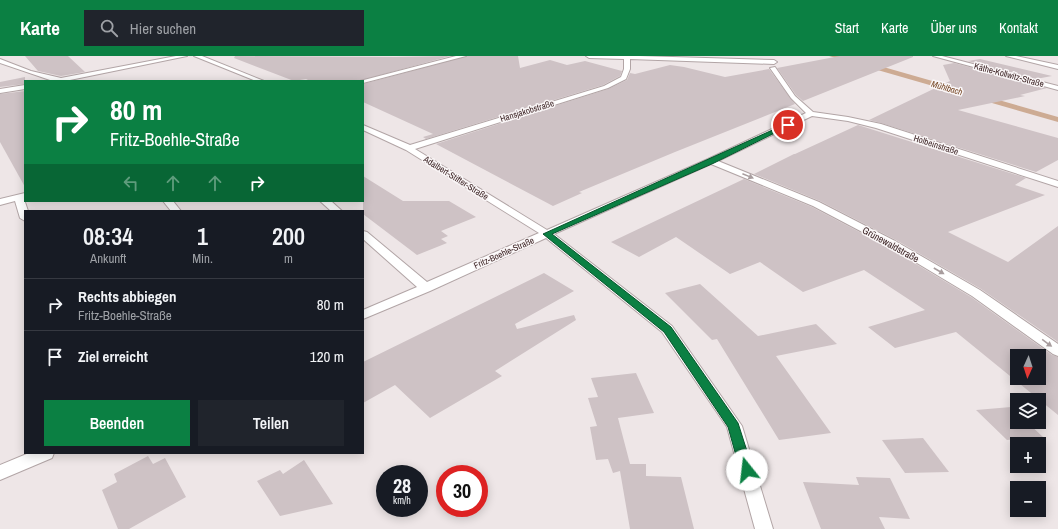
<!DOCTYPE html>
<html lang="de">
<head>
<meta charset="utf-8">
<style>
  :root { --surface:#171b24; --page:#20242c; --text:#f1f3f6; --muted:#9ea1a6; --line:#363941; --accent:#0b8043 }
  body { margin:0; font-family:"Archivo Narrow",sans-serif; background:var(--page); color:var(--text); height:100vh; display:flex; flex-direction:column; font-size:15px; white-space:nowrap }
  * { box-sizing:border-box; margin:0 }
  p { font-size:13px; color:var(--muted) }
  .icon { flex:none; width:22px; height:22px; fill:none; stroke:currentColor; stroke-width:2; stroke-linecap:round; stroke-linejoin:round }
  .map { position:relative; flex:1; overflow:hidden }
  .drawer { position:absolute; left:24px; top:154px; width:340px; height:244px; display:flex; flex-direction:column; background:var(--surface); border-radius:0px; box-shadow:0 2px 10px #0003 }
  .drawer>* { flex:none }
  .guide { position:absolute; left:24px; top:24px; width:340px; height:122px; border-radius:0px; box-shadow:0 2px 10px #0003; background:#0b8043; color:#fff; overflow:hidden }
  .needle { width:26px; rotate:183deg }
  .fabs { position:absolute; left:1010px; top:293px; display:grid; gap:8px }
  .fabs a { display:grid; place-items:center; width:36px; height:36px; border-radius:0px; background:var(--surface); box-shadow:0 2px 10px #0003; font-size:20px }
  .speed { position:absolute; left:376px; top:409px; display:flex; gap:8px; font-size:20px; font-weight:700; text-align:center }
  .speed>* { display:grid; place-content:center; width:52px; height:52px; border-radius:50%; background:var(--surface); box-shadow:0 2px 10px #0003; line-height:1 }
  .speed small { font-size:10px; font-weight:400 }
  .speed .limit { border:6px solid #d22; background:#fff; color:#111 }
  .pin { position:absolute; display:grid; place-items:center; width:34px; height:34px; color:#fff; margin:-17px; border:2px solid #fff; border-radius:50%; box-shadow:0 1px 4px #0007 }
  .me { position:absolute; width:44px; margin:-22px; rotate:344deg; stroke-linejoin:round; filter:drop-shadow(0 0 3px #0008) }
  .turn { display:flex; align-items:center; gap:14px; height:84px; padding:0 20px; font-size:18px }
  .turn .icon { width:52px; height:52px; stroke-width:2.5 }
  .turn b { display:block; font-size:28px; line-height:34px }
  .lanes { display:flex; align-items:center; height:38px; padding:0 20px; background:#0003; justify-content:center; gap:20px; direction:ltr }
  .lanes .off { opacity:.35 }
  .eta { display:flex; justify-content:space-evenly; align-items:center; height:68px; text-align:center }
  .eta b { font-size:24px; font-weight:600; line-height:28px }
  .button { display:flex; gap:8px; margin-top:auto; padding:8px 20px }
  .button a { flex:1; height:46px; border-radius:0px; background:var(--accent); color:#fff; font-size:16px; font-weight:600; line-height:46px; text-align:center }
  .button a+a { background:var(--page); color:var(--text) }
  ul { padding:0; list-style:none }
  li { display:flex; align-items:center; gap:12px; height:52px; padding:0 20px; border-top:1px solid var(--line) }
  li div { flex:1 }
  li b { display:block; font-size:15px }
  li em { font-style:normal }
  header { display:flex; align-items:center; gap:24px; box-sizing:border-box; height:56px; padding:0 20px; background:var(--accent); color:#fff }
  header strong { font-size:19px }
  nav { display:flex; gap:22px; margin-inline-start:auto; font-size:14px }
  .search { width:280px; height:36px; background:var(--page); display:flex; align-items:center; gap:10px; box-sizing:border-box; padding:0 14px; border-radius:0px; color:var(--muted); font-size:15px }
  .map>svg:first-child { display:block }
</style>
</head>
<body>
<header>
<strong>Karte</strong>
<div class="search"><svg class="icon" aria-label="search" viewBox="0 0 24 24"><circle cx="10" cy="10" r="6"/><path d="M15 15l6 6"/></svg>Hier suchen</div>
<nav><a>Start</a><a>Karte</a><a>Über uns</a><a>Kontakt</a></nav>
</header>
<div class="map">
<svg width="1058" height="473" viewBox="0 0 1058 473">
  <rect width="100%" height="100%" fill="#eee6e7"/>
  <path fill="#cdab93" d="M829,0H845L1058,61V66Z"/>
  <g fill="#cec2c5" fill-rule="evenodd">
    <path d="M25,0H68L85,16L61,20L38,15Z"/>
    <path d="M235,0L396,1L450,0L359,25H310L306,23L294,25L234,2Z"/>
    <path d="M467,0H518L520,12L550,4L567,9L585,5L622,15L620,20L603,29L426,83L423,81L433,78L363,46V28Z"/>
    <path d="M840,0H913V1L803,45L796,39L777,12Z"/>
    <path d="M980,3L1052,20L1036,23L968,5Z"/>
    <path d="M954,7L1047,32L1020,39L1025,40L958,54L1058,82V104L1036,116L881,67L869,64L950,25L943,9Z"/>
    <path d="M670,9L684,11L725,21L769,13L795,48L675,96L579,136L582,137L553,150L436,88L608,33L627,24L630,17L635,18Z"/>
    <path d="M25,21V28L0,31V26Z"/>
    <path d="M25,35V131L0,86V38Z"/>
    <path d="M858,69L1026,122L1015,129L1045,139L948,176L1008,206L1058,170V286L981,233L896,184L820,145L754,118L794,98H795Z"/>
    <path d="M363,120L403,145H449L476,161L441,175L448,180L441,183L447,187L417,199L363,158Z"/>
    <path d="M744,123L812,151L886,190L971,241L1052,299L1058,301V359L956,276L895,292L868,271L925,254L864,214L803,236L760,206L730,218L676,181L639,201L611,186ZM1017,300H1039V322H1017Z"/>
    <path d="M544,217L574,235L515,268L517,273L574,259L576,264L495,315L502,320L430,362L395,329L363,347V306Z"/>
    <path d="M700,228L758,280L816,268L837,288L776,300L831,377L779,384L717,283L712,284L665,237Z"/>
    <path d="M636,317L654,357L618,362L630,408H646V420L681,421L694,473H630L620,415L613,417L608,403L596,404L590,371L597,370L588,342L598,341L591,322Z"/>
    <path d="M1011,351L1017,356V366H1027L1043,381L1007,384L976,354Z"/>
    <path d="M923,382L949,416L905,417L882,384Z"/>
    <path d="M148,400L153,408L165,402L186,441L129,473H118L102,434L117,426L114,418Z"/>
    <path d="M304,404L333,448L280,460L257,425L280,414L283,418Z"/>
    <path d="M856,421L890,422L910,463L879,461L885,473H821L803,426L859,429Z"/>
  </g>
  <g fill="none" stroke-linecap="round" stroke-linejoin="round">
    <g stroke="#b2a5a6" stroke-width="2">
      <g id="minor">
        <path d="M176,0H187L65,25H53L0,7V3L31,15L61,22Z"/>
        <path d="M194,0H202L264,25H256Z"/>
        <path d="M456,0H466L363,27V25H360Z"/>
        <path d="M586,0H639L774,4L777,6L774,8L630,3V13L626,23L608,32L415,93L547,174L708,103L806,57L791,42L770,12L775,11L795,40L813,56L848,61L881,68L1058,125V131L876,72L848,65L812,60L718,105L819,146L895,185L980,234L1058,288V300L1053,298L972,240L887,189L813,150L711,108L554,178L672,270L742,370L773,473H755L727,371L662,276L546,182L430,235L363,263V254L417,231L363,183V175L367,176L427,226L539,177L406,94L363,74V69L410,89L604,30L621,21L624,13V3L589,2Z"/>
        <path d="M933,0H942L1058,30V34Z"/>
        <path d="M1006,0H1016L1058,9V13Z"/>
        <path d="M25,29V33L0,37V33Z"/>
        <path d="M25,137L24,143L28,155H25V165L20,162L15,145L0,149V143Z"/>
        <path d="M163,145H173L181,155H171Z"/>
        <path d="M320,145H331L342,155H331Z"/>
        <path d="M29,397H54L52,402L0,424V409Z"/>
      </g>
    </g>
    <use href="#minor" fill="#fff" fill-rule="evenodd"/>
  </g>
  <defs><path id="oneway-solid" d="M-6-.8H1V-3.2L6.5 0L1 3.2V.8H-6Z"/></defs>
  <g fill="#a89d9e">
    <use href="#oneway-solid" transform="translate(748 120) rotate(22)"/>
    <use href="#oneway-solid" transform="translate(939 215) rotate(30)"/>
    <use href="#oneway-solid" transform="translate(1047 287) rotate(36)"/>
  </g>
  <path fill="#0b8043" stroke="#07532c" d="M788,67L790,69L789,70L714,107L552,178L671,271L738,367L753,414L751,418L747,419L742,418L740,414L728,371L664,276L543,178Z"/>
  <g text-anchor="middle" stroke-width="3" stroke-linejoin="round" paint-order="stroke">
    <g font-size="9" fill="#3e2627" stroke="#faf6f7">
      <text transform="translate(1009 19) rotate(15)" y="3">Käthe-Kollwitz-Straße</text>
      <text transform="translate(527 55) rotate(-17)" y="3">Hansjakobstraße</text>
      <text transform="translate(936 89) rotate(18)" y="3">Holbeinstraße</text>
      <text transform="translate(456 122) rotate(32)" y="3">Adalbert-Stifter-Straße</text>
      <text transform="translate(504 197) rotate(-24)" y="3">Fritz-Boehle-Straße</text>
    </g>
    <g font-size="9" font-style="italic" fill="#764725" stroke="#faf6f7">
      <text transform="translate(947 32) rotate(16)" y="3">Mühlbach</text>
    </g>
    <g font-size="10" fill="#3e2627" stroke="#faf6f7">
      <text transform="translate(891 188) rotate(29)" y="4">Grünewaldstraße</text>
    </g>
  </g>
</svg>
<div class="fabs">
<a><svg class="needle" viewBox="-14 -14 28 28"><path d="M0-13l5 13h-10z" fill="#e53935"/><path d="M0 13l5-13h-10z" fill="#9ea1a6"/></svg></a>
<a><svg class="icon" aria-label="layers" viewBox="0 0 24 24"><path d="M12 4l9 5-9 5-9-5zM3 14l9 5 9-5"/></svg></a>
<a>+</a>
<a>−</a>
</div>
<div class="speed"><div>28<small>km/h</small></div><div class="limit">30</div></div>
<div class="pin" style="left:788px;top:69px;background:#d93025"><svg class="icon" aria-label="arrive" viewBox="0 0 24 24"><path d="M6 21V4h12l-3 4 3 4H6"/></svg></div>
<svg class="me" style="left:747px;top:414px" viewBox="-20 -20 40 40"><circle r="19" fill="#fff"/><path d="M0-13L10 11 0 6-10 11z" fill="#0b8043"/></svg>
<div class="guide">
<div class="turn"><svg class="icon" aria-label="right" viewBox="0 0 24 24"><path d="M7 20v-9h11M14 6l5 5-5 5"/></svg><div><b>80 m</b>Fritz-Boehle-Straße</div></div>
<div class="lanes"><svg class="icon off" aria-label="left" viewBox="0 0 24 24"><path d="M17 20v-9H6M10 6l-5 5 5 5"/></svg><svg class="icon off" aria-label="ahead" viewBox="0 0 24 24"><path d="M12 20V5M6 11l6-6 6 6"/></svg><svg class="icon off" aria-label="ahead" viewBox="0 0 24 24"><path d="M12 20V5M6 11l6-6 6 6"/></svg><svg class="icon" aria-label="right" viewBox="0 0 24 24"><path d="M7 20v-9h11M14 6l5 5-5 5"/></svg></div>
</div>
<section class="drawer">
<div class="eta">
<div><b>08:34</b><p>Ankunft</p></div>
<div><b>1</b><p>Min.</p></div>
<div><b>200</b><p>m</p></div>
</div>
<ul>
<li><svg class="icon" aria-label="right" viewBox="0 0 24 24"><path d="M7 20v-9h11M14 6l5 5-5 5"/></svg><div><b>Rechts abbiegen</b><p>Fritz-Boehle-Straße</p></div><em>80 m</em></li>
<li><svg class="icon" aria-label="arrive" viewBox="0 0 24 24"><path d="M6 21V4h12l-3 4 3 4H6"/></svg><div><b>Ziel erreicht</b></div><em>120 m</em></li>
</ul>
<div class="button"><a>Beenden</a><a>Teilen</a></div>
</section>
</div>
</body>
</html>
